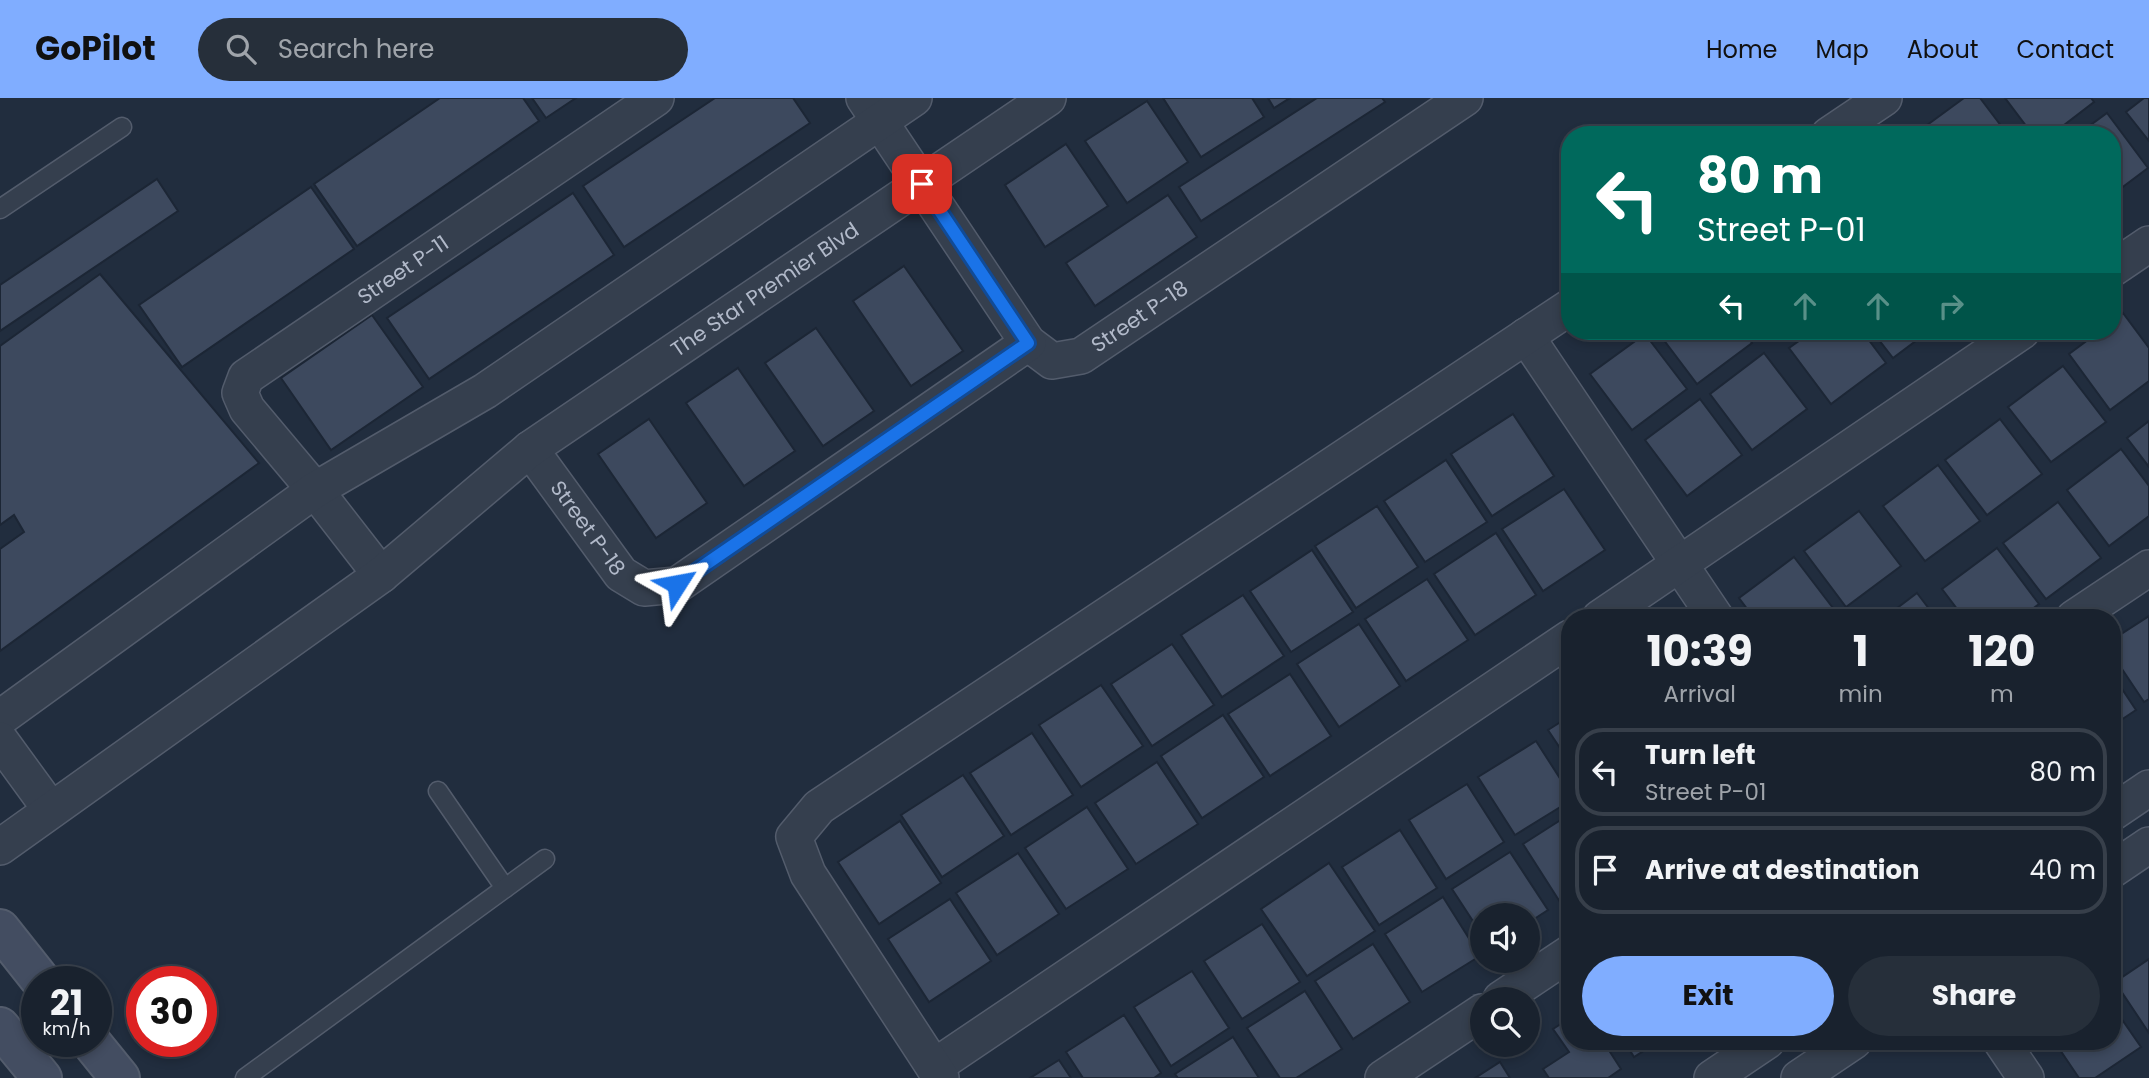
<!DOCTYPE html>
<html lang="en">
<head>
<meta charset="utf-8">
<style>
  :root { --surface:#19222e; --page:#262f3a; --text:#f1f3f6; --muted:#9fa4aa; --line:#373f4a; --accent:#80adff }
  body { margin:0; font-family:Poppins,sans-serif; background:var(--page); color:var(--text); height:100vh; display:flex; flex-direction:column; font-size:26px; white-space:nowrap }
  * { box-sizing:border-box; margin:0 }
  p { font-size:23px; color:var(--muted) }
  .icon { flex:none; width:38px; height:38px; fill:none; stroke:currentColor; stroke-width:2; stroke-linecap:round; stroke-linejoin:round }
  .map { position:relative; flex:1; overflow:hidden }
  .details { position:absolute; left:1561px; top:511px; width:560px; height:441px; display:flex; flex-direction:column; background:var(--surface); border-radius:28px; box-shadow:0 4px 10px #0003,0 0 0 2px var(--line) }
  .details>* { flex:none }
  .top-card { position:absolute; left:1561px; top:28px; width:560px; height:214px; border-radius:28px; box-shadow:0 4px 10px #0003,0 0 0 2px var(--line); background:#00695c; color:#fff; overflow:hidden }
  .controls { position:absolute; left:1470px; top:805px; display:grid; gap:14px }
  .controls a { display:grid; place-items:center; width:70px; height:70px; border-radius:50%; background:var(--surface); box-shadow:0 4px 10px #0003,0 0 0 2px var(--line); font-size:35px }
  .speed { position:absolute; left:21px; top:868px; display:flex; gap:14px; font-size:35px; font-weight:700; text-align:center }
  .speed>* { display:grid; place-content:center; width:91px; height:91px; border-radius:50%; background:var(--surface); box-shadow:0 4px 10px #0003,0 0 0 2px var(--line); line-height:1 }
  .speed small { font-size:18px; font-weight:400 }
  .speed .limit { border:10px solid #d22; background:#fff; color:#111 }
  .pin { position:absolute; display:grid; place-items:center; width:60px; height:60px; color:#fff; margin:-30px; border-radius:14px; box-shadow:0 4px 10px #0006 }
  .me { position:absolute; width:77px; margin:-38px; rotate:56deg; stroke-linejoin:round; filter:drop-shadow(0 0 5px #0008) }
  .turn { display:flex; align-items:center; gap:24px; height:147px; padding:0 21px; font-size:32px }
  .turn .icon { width:91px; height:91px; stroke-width:2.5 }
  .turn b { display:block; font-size:49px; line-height:60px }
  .lanes { display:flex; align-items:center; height:66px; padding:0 21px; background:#0003; justify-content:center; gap:35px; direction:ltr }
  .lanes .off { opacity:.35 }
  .eta { display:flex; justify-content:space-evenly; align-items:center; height:119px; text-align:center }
  .eta b { font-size:42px; font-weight:700; line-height:49px }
  .button { display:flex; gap:14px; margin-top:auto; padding:14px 21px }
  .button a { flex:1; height:80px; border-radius:42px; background:var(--accent); color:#111; font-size:28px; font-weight:700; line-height:80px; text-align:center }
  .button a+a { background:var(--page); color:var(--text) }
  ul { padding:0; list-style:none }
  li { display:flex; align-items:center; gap:21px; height:88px; margin:0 14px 10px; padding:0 7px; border:4px solid var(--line); border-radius:28px }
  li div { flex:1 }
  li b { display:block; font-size:26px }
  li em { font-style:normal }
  header { display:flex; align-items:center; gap:42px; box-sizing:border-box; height:98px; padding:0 35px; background:var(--accent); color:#111 }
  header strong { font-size:33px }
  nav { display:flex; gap:38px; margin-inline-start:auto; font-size:24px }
  .search { width:490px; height:63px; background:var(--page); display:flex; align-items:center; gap:18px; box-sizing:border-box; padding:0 24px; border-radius:38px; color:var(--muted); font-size:26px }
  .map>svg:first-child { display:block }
</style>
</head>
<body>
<header>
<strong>GoPilot</strong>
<div class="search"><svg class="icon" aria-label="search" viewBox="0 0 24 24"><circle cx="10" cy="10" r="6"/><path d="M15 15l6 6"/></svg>Search here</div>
<nav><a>Home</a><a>Map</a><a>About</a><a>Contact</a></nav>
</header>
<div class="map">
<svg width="2149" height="980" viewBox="0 0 2149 980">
  <rect width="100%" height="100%" fill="#212d3e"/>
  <g fill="#3d495e" stroke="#1c2635" stroke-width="2">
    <path d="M440,0H523L539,23L357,148L314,86Z"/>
    <path d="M532,0H576L546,20Z"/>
    <path d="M715,0H793L810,25L624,149L583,88Z"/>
    <path d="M1163,0H1252L1264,19L1201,59Z"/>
    <path d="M1268,0H1290L1274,10Z"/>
    <path d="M1317,0H1382L1385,4L1201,123L1179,89Z"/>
    <path d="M1964,0H1980L2008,37H1922L1919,33Z"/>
    <path d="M2005,0H2091L2094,4L2051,37H2033Z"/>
    <path d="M2144,0H2149V43L2126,14Z"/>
    <path d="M1147,3L1188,64L1127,105L1085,43Z"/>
    <path d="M2107,15L2148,70L2112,97V37H2077Z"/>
    <path d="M1066,46L1108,108L1045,149L1005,87Z"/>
    <path d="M157,81L178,113L0,233V187Z"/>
    <path d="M311,89L354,151L182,269L139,207Z"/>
    <path d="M573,95L614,157L429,281L387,220Z"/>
    <path d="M1168,97L1197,139L1095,208L1066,165Z"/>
    <path d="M904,168L963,253L911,288L853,203Z"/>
    <path d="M100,176L259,365L0,553V451L24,434L14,417L0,427V248Z"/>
    <path d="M2123,215L2149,250V283L2110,312L2069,256L2100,233H2112V224Z"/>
    <path d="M372,217L423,289L331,352L281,280Z"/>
    <path d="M816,230L874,313L823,348L765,265Z"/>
    <path d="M1657,233H1743L1752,245L1697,286Z"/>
    <path d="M1771,233H1787L1777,240Z"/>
    <path d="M1813,233H1862L1886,265L1831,306L1789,250Z"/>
    <path d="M1872,233H1929L1893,260Z"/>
    <path d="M1645,236L1687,291L1632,332L1590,276Z"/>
    <path d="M1764,255L1807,311L1752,352L1710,296Z"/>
    <path d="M2063,268L2106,324L2051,364L2008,309Z"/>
    <path d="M738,270L795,353L744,388L686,305Z"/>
    <path d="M1700,301L1742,357L1687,398L1645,342Z"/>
    <path d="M1513,316L1554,378L1492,418L1451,356Z"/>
    <path d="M649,321L707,405L656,440L598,356Z"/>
    <path d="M2000,321L2042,376L1987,417L1945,362Z"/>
    <path d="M2149,323V369L2127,340Z"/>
    <path d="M2121,351L2149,388V418L2109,448L2067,392Z"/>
    <path d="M1446,362L1487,424L1425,464L1384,403Z"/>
    <path d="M1938,367L1980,423L1925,463L1883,408Z"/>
    <path d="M1564,391L1605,452L1543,493L1502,431Z"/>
    <path d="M2058,404L2101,460L2046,501L2003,445Z"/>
    <path d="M1377,408L1418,469L1356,510L1315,448Z"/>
    <path d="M1859,413L1901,468L1846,509L1804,453Z"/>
    <path d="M1496,435L1536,497L1475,537L1434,476Z"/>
    <path d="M1997,450L2039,506L2020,520H1964L1942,491Z"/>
    <path d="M1312,452L1353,514L1291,554L1250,493Z"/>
    <path d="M1794,459L1836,514L1829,520H1754L1739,500Z"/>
    <path d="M1427,481L1468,542L1406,583L1365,521Z"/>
    <path d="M1917,495L1936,520H1884Z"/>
    <path d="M1243,497L1284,558L1222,599L1181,537Z"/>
    <path d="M2149,518V601L2144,604L2112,556V542Z"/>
    <path d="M1359,526L1400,588L1339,629L1297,566Z"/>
    <path d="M1172,546L1214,607L1152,648L1111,586Z"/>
    <path d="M1290,576L1331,638L1270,678L1228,616Z"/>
    <path d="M2112,576L2136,612L2112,628Z"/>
    <path d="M1101,587L1143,648L1081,689L1039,627Z"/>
    <path d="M1223,617L1264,679L1202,720L1161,658Z"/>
    <path d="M1570,618V665L1548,632Z"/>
    <path d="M1032,635L1073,697L1011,737L970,675Z"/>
    <path d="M1536,643L1570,696V703L1515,737L1478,679Z"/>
    <path d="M1157,664L1198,726L1136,766L1095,705Z"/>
    <path d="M963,677L1004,738L942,779L901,717Z"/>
    <path d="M1467,686L1504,744L1446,781L1409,722Z"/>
    <path d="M1087,709L1128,771L1066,811L1025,750Z"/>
    <path d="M1570,716V798L1560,804L1523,746Z"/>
    <path d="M900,723L941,785L879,826L838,764Z"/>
    <path d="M1400,732L1437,790L1379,827L1342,769Z"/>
    <path d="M1510,754L1548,812L1528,825V817H1482V837L1452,791Z"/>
    <path d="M1018,755L1059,816L997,857L956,795Z"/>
    <path d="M1329,765L1375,833L1307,878L1261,811Z"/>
    <path d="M1443,799L1480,858L1422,894L1385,836Z"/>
    <path d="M950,801L991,863L929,904L888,841Z"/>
    <path d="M1262,826L1300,884L1242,921L1204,863Z"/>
    <path d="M1373,846L1410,904L1353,941L1315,883Z"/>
    <path d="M2149,861V935L2115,884Z"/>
    <path d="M1192,873L1229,930L1171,968L1134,909Z"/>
    <path d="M1305,893L1342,951L1296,980H1280L1247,930Z"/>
    <path d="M2112,907L2141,949L2095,980H2079L2054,943H2112Z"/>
    <path d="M1124,917L1161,975L1154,980H1083L1066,954Z"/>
    <path d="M1570,920V943H1603L1621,971L1608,980H1549L1543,971L1569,954L1553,931Z"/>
    <path d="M1233,939L1259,980H1178L1175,976Z"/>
    <path d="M1624,943H1659L1634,959Z"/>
    <path d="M1059,962L1071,980H1030Z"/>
    <path d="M1500,964L1510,980H1475Z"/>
  </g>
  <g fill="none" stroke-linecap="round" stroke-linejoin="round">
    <g stroke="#535c6c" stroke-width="21">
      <g id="service">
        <path d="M0,111L122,29"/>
        <path d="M438,693L505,790"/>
        <path d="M245,980L545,761"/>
      </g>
    </g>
    <g stroke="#535c6c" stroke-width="38">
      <g id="minor">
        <path id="s1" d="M864,0L1028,245L1052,263L1081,258L1465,0"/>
        <path d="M1829,37L1884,0"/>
        <path d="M2112,171L2149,146"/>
        <path d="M1526,238L1716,520"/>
        <path id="s2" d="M530,351L621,476L644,490L677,487L1028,245"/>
        <path id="s3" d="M381,477L315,392L247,311L240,295L246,279L656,0"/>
        <path d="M1600,520L2022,233"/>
        <path d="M2074,520L2149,470"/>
        <path d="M0,620L315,392L485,293L914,0"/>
        <path d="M0,642L51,712"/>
        <path d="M2112,715L2149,690"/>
        <path id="s4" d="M0,749L381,477L530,351L1048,0"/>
        <path d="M2112,772L2149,747"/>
        <path d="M1501,901L1570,855"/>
        <path d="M2001,943L2026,980"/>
        <path d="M934,969L1570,540"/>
        <path d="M941,980L808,776L794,739L819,709L1570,209"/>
        <path d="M1383,980L1482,914"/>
        <path d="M1712,980L1767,943"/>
        <path d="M1799,980L1854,943"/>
      </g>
    </g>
    <g stroke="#535c6c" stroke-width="42">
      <g id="secondary">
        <path d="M0,831L42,884"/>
        <path d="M0,929L42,980"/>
        <path d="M90,943L120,980"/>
      </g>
    </g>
    <use href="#service" stroke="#353f4e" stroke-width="18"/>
    <use href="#minor" stroke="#353f4e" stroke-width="35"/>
    <use href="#secondary" stroke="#434d61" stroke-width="38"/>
  </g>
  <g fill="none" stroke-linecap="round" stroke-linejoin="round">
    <g stroke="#114b97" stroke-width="18">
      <path id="route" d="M677,486L1028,245L922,86"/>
    </g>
    <use href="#route" stroke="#1a73e8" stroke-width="12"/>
  </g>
  <g text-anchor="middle" stroke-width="7" stroke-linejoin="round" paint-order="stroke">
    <g font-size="21" fill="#b1b9c9" stroke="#1a2433">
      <text dy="7" stroke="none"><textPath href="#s3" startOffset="438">Street P-11</textPath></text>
      <text dy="7" stroke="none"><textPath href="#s4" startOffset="947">The Star Premier Blvd</textPath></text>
      <text dy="7" stroke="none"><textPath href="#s1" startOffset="425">Street P-18</textPath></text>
      <text dy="7" stroke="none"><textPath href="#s2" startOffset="98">Street P-18</textPath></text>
    </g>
  </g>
</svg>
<div class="controls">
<a><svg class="icon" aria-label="sound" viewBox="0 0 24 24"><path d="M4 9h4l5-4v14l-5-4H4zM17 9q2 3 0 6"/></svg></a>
<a><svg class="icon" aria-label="search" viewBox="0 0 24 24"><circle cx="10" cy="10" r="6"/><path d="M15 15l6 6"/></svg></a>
</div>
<div class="speed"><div>21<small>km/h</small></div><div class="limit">30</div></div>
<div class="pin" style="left:922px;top:86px;background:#d93025"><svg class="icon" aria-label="arrive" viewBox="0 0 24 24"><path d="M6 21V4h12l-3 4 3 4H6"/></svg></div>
<svg class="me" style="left:677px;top:486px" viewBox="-20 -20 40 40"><path d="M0-17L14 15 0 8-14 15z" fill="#1a73e8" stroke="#fff" stroke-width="4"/></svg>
<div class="top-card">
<div class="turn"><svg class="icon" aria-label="left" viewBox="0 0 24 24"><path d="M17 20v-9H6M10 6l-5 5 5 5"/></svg><div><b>80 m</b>Street P-01</div></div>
<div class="lanes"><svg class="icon" aria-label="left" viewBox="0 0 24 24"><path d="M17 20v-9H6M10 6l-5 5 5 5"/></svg><svg class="icon off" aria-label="ahead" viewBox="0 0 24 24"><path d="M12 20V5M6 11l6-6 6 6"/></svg><svg class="icon off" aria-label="ahead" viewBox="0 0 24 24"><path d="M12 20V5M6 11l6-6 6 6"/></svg><svg class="icon off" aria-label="right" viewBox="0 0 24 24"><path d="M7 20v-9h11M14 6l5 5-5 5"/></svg></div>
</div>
<section class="details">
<div class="eta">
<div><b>10:39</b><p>Arrival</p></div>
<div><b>1</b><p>min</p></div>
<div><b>120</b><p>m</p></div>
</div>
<ul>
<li><svg class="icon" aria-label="left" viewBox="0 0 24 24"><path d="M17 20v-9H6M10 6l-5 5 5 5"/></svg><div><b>Turn left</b><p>Street P-01</p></div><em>80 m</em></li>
<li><svg class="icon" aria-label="arrive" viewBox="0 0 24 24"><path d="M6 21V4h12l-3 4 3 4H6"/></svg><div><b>Arrive at destination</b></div><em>40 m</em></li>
</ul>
<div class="button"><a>Exit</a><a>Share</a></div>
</section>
</div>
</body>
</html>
